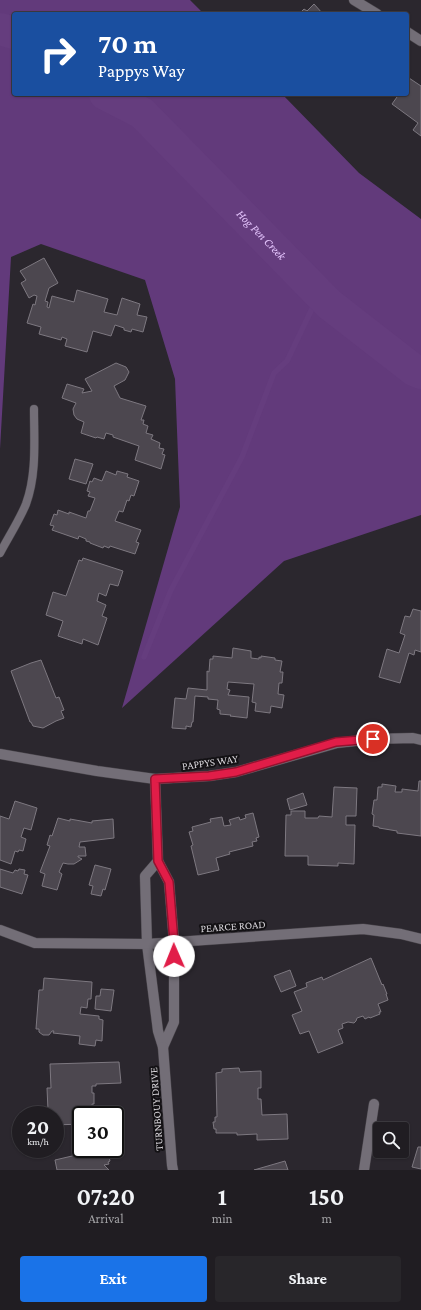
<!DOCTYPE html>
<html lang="en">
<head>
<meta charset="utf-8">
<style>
  :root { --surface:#201d22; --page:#28262a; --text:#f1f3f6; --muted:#a2a2a5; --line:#3d3b40; --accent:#1a73e8 }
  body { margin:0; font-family:"Crimson Pro",serif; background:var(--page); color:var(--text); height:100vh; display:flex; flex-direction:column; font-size:15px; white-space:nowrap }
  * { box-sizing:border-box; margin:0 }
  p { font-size:13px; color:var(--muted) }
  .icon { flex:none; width:22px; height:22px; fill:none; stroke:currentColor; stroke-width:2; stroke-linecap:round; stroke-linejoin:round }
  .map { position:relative; height:1170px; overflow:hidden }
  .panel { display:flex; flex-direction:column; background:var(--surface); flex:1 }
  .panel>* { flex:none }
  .guide { position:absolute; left:12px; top:12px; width:397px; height:84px; border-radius:4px; box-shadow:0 1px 3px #0004,0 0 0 1px var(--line); background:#1a4fa0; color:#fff; overflow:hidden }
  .controls { position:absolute; left:373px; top:1122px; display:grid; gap:8px }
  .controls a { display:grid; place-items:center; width:36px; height:36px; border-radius:4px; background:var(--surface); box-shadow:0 1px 3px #0004,0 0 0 1px var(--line); font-size:20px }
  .speed { position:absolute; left:12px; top:1106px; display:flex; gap:8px; font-size:20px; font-weight:700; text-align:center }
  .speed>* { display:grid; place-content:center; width:52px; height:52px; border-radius:50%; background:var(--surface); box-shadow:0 1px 3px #0004,0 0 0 1px var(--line); line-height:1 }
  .speed small { font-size:10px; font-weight:400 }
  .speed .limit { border:2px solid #111; border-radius:6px; background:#fff; color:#111 }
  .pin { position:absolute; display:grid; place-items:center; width:34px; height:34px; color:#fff; margin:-17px; border:2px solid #fff; border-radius:50%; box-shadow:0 1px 4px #0007 }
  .me { position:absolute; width:44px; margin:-22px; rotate:359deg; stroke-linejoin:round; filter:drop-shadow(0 0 3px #0008) }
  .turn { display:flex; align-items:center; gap:14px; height:84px; padding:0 20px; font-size:18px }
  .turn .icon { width:52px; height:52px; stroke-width:2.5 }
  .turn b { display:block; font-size:28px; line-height:34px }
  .eta { display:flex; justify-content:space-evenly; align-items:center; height:68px; text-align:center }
  .eta b { font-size:24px; font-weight:700; line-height:28px }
  .action { display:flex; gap:8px; margin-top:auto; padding:8px 20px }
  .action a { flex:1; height:46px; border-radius:4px; background:var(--accent); color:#fff; font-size:16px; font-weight:700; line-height:46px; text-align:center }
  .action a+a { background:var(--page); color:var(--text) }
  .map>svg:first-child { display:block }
</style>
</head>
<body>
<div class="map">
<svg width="421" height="1170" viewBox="0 0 421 1170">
  <rect width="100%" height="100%" fill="#2b272e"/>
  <path fill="#623a7b" d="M0,0H190L204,14H14V94H282L359,173L421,219V515L284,561L122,708L180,507L175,379L145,280L41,244L11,257L0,449Z"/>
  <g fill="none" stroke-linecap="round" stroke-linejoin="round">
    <path stroke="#653d7e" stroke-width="5.5" d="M144,657L171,590L242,457L274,373L287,361L319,294"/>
    <g stroke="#653d7e" stroke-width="32">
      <path d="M0,29L14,33"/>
      <path id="s1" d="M105,94L142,113L329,304L414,370L421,373"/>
    </g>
  </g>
  <g fill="#4c474f" stroke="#7d7880">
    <path d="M314,4L323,14H299L304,9L307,11Z"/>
    <path d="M409,78L421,86V136L413,130L418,123L392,104L397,97L396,96L397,94H407V81Z"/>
    <path d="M44,258L58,283L49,288L45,301L48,302L47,307L49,308L52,296L74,302L77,290L108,299L104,312L117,315L122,298L140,304L137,315L147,317L143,332L132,329L131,332L124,330V328L115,325L111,336L93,331L87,352L65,346L67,339L62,337L61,340L39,334L41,327L27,323L33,304L35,305L37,296L34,295L29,298L21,283L26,280L20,271Z"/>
    <path d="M116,363L126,367L129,372L125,380L114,386L120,398L146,406L141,420H144L143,424L148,426L146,433L153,435L151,439L160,443L159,448L164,449L162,454L165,455L161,469L135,460L139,446L113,437V435L106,433L104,439L97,437L96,438L81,433L84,422L77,419L74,415L73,409L76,403L62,398L67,384L84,389L82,393L92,391L85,379Z"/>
    <path d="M75,459L93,464L86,484L69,479Z"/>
    <path d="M106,471L116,475L117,471L128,474L127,477L139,481L134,496L131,495L129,501L127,500L123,512L119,511L115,521L141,530L136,542L139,543L135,554L110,546L109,548L104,546L103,548L90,543V542L86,541V539L79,536L78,539L52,530L54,526L50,525L54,514L57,515L58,510L69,514V512L86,518L88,511H90L95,498L88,496L90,492L87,491L90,481L92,482L94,478L102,481Z"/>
    <path d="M83,558L123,571L118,586L110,584L106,596L99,593L97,601L106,605L102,616L107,618L98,645L83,639L82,644L58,636L63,621L46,615L53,592L66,596L79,560L82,561Z"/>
    <path d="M413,609L421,611V652L415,650L414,655L409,653L400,683L379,677L387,649L399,653L405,635L400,633L405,616L410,617Z"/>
    <path d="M233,648L251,651V658L259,659V657L261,658V656L275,658V660L282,661L280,672H283L282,683H279L278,694L284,695L282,708L271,706L270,713L255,711L256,703L252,702L254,684L228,682L227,689L230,690L228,695L249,697L247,718L230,716L231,715L220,714V710L217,709L218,700L208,699V697L195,696L193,722H192L191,727L186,726V729L172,728L175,698L186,699L188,688L207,690V671L209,672L210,659H213V656L232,658Z"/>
    <path d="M41,660L56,698L59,697L64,710L61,711L64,718L56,721L43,728L33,726L31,722H30L11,671L31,663Z"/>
    <path d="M419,781H421V836L397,833V831L379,828V827L373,826L374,815L372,814L374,800H377L378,787H382V784L396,786L395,792H402V789L418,791Z"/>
    <path d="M334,787L357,788L356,816H346V825H355L354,864L338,863V866L308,865V856H285L286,815H291V811H305V818H318L319,816L332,817Z"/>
    <path d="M303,793L307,805L290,810L287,799Z"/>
    <path d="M15,801L37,808L31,830L24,828L21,837L26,839L23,851L19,850L18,852L15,851L11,864L0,860V816L9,819Z"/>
    <path d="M253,813L259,837L256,838L257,841L252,842L253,846L229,852L230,854L216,858L219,870L198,875L191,846L193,845L189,832L193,831L192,827L211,822L210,819L222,817L224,826L231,825L229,820L239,817L240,820L246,818L245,815Z"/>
    <path d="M58,818L70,821V819L92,823V821L113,819L114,838L80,842L79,847H85L86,856H78V857L82,859L74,864H68L63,863L59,872L62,874L57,890L42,886L45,874L40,872L50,846L47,845L50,835L52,836Z"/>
    <path d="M95,865L111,869L105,890L103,889L101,896L91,894L93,886L89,885Z"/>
    <path d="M0,869L13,873L15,870L18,871L19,869L25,870L24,874L28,875L22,894L0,887Z"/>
    <path d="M371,958L382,985L383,984L387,994H386L388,1000L378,1004L381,1012H379L380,1014L370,1018L369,1017L365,1019L363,1016L357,1018L356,1021L354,1023L348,1022L342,1024L343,1028L338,1030L343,1043L318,1053L309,1031L300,1034L292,1015L302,1011L294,992L307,987L306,983L322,977L323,980Z"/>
    <path d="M290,970L296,986L281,992L274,976Z"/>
    <path d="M44,978L92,982L91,999H88L87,1008L81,1007L80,1014L99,1016V1019L103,1020L102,1041L96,1040L95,1046L79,1044L80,1036L53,1033L54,1031H52L49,1035H43L39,1032V1029H36L39,990H43Z"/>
    <path d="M101,989L114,990L111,1011L95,1009L96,996H100Z"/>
    <path d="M119,1062L121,1083L96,1084V1086H92V1093H94V1104H92L93,1113H91V1115H81V1124L55,1125V1115H52L51,1110H48L47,1088H51L50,1064Z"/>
    <path d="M239,1068L240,1072L261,1071V1088H258V1099H261L262,1115L287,1114L288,1139L257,1140V1134L237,1135V1133H216V1129H214L213,1122H215V1117H217L216,1073L222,1072V1069Z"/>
    <path d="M418,1147H421V1169L412,1167Z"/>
    <path d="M102,1149H107L110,1161L108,1162L109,1164L104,1165L109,1170H57L55,1160Z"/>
    <path d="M285,1161L288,1170H254Z"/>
  </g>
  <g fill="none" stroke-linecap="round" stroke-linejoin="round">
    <g stroke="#474349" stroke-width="9">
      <path id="service" d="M0,553C8,538 20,519 26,504C37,474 34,440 34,409"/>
    </g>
    <g stroke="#474349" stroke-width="11">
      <g id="minor">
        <path d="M354,0L377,14"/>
        <path d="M407,32L421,41"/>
        <path d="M0,754L97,771L155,779L209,776L236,772L337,743L373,739L413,738L421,740"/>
        <path d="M155,779L158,861"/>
        <path d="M158,861L169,882L174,942V1022L163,1047L158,1031L147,944L145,876Z"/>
        <path d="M0,930L35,943L147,944L363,929L401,934L421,939"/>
        <path d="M163,1047L172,1165L173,1170"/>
        <path d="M364,1170L374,1104"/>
      </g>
    </g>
    <use href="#service" stroke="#736e77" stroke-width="8"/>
    <use href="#minor" stroke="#736e77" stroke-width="10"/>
  </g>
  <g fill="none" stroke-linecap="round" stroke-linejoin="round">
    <g stroke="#92132f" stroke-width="10">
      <path id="route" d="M174,956V942L169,882L158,861L155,779L209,776L236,772L336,742L373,739"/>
    </g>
    <use href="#route" stroke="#e11d48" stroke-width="7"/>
  </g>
  <g text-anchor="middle" stroke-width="4" stroke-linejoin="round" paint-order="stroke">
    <g font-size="11" fill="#d7d4d9" stroke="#131114">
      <text transform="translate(210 762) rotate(-8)" y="4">PAPPYS WAY</text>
      <text transform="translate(233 926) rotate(-4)" y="4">PEARCE ROAD</text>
      <text transform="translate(156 1109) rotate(-94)" y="4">TURNBOUY DRIVE</text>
    </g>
    <g font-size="12" font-style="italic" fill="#e2c2fa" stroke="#131114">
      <text dy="4" stroke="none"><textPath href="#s1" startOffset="212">Hog Pen Creek</textPath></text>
    </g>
  </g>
</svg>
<div class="controls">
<a><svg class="icon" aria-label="search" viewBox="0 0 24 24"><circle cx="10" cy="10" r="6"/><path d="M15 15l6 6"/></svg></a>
</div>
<div class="speed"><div>20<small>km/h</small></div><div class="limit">30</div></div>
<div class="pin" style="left:373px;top:739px;background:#d93025"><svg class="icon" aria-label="arrive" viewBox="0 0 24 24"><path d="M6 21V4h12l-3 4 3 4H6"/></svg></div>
<svg class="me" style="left:174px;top:956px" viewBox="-20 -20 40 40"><circle r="19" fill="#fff"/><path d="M0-13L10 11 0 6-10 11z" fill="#e11d48"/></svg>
<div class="guide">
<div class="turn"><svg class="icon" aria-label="right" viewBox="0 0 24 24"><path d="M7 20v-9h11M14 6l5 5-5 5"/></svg><div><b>70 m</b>Pappys Way</div></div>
</div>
</div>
<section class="panel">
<div class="eta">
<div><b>07:20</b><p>Arrival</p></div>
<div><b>1</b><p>min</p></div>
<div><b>150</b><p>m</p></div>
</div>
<div class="action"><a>Exit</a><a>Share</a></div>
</section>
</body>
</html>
